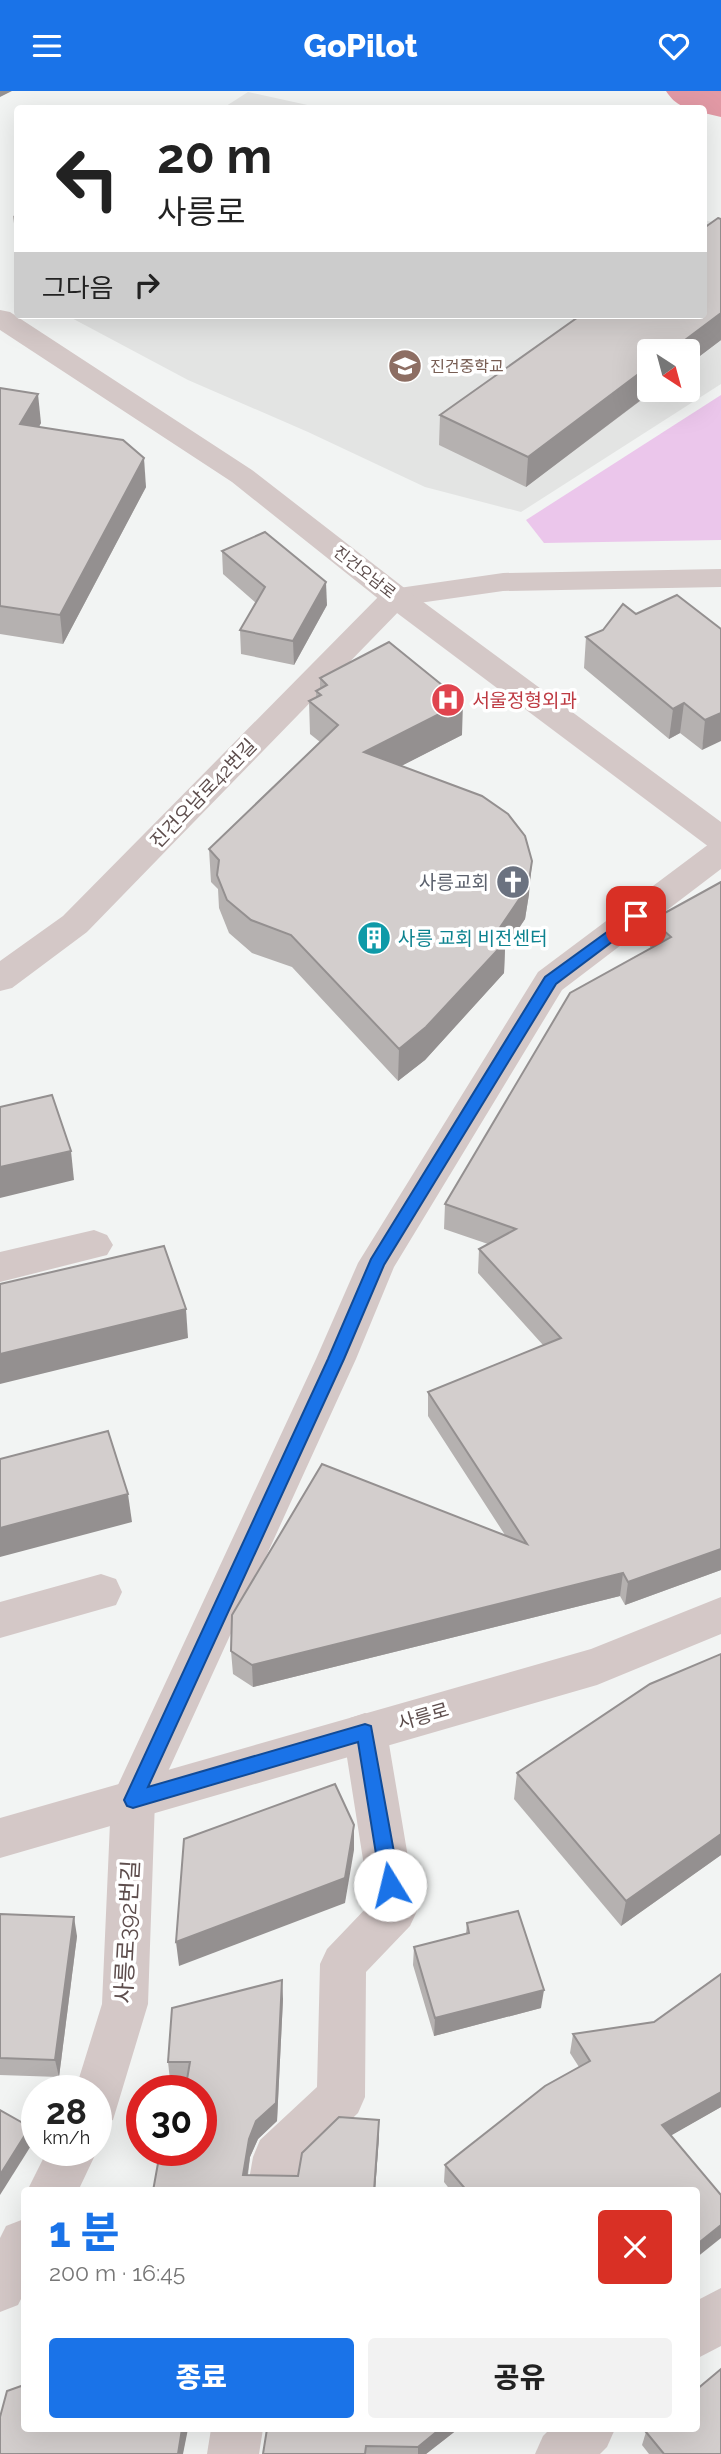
<!DOCTYPE html>
<html lang="ko">
<head>
<meta charset="utf-8">
<style>
  :root { --surface:#fff; --page:#f2f2f2; --text:#222; --muted:#767676; --accent:#1a73e8 }
  body { margin:0; font-family:Raleway,"Noto Sans KR",sans-serif; background:var(--page); color:var(--text); height:100vh; display:flex; flex-direction:column; font-size:26px; white-space:nowrap }
  * { box-sizing:border-box; margin:0 }
  p { font-size:23px; color:var(--muted) }
  .icon { flex:none; width:38px; height:38px; fill:none; stroke:currentColor; stroke-width:2; stroke-linecap:round; stroke-linejoin:round }
  .map { position:relative; flex:1; overflow:hidden }
  .details { position:absolute; left:21px; top:2096px; width:679px; height:245px; display:flex; flex-direction:column; background:var(--surface); border-radius:7px; box-shadow:0 7px 28px #0002 }
  .details>* { flex:none }
  .hud { position:absolute; left:14px; top:14px; width:693px; height:214px; border-radius:7px; box-shadow:0 7px 28px #0002; background:#fff; color:var(--text); overflow:hidden }
  .needle { width:46px; rotate:144deg }
  .tools { position:absolute; left:637px; top:248px; display:grid; gap:14px }
  .tools a { display:grid; place-items:center; width:63px; height:63px; border-radius:7px; background:var(--surface); box-shadow:0 7px 28px #0002; font-size:35px }
  .speed { position:absolute; left:21px; top:1984px; display:flex; gap:14px; font-size:35px; font-weight:700; text-align:center }
  .speed>* { display:grid; place-content:center; width:91px; height:91px; border-radius:50%; background:var(--surface); box-shadow:0 7px 28px #0002; line-height:1 }
  .speed small { font-size:18px; font-weight:400 }
  .speed .limit { border:10px solid #d22; background:#fff; color:#111 }
  .pin { position:absolute; display:grid; place-items:center; width:60px; height:60px; color:#fff; margin:-30px; border-radius:14px; box-shadow:0 4px 10px #0006 }
  .me { position:absolute; width:77px; margin:-38px; rotate:351deg; stroke-linejoin:round; filter:drop-shadow(0 0 5px #0008) }
  .turn { display:flex; align-items:center; gap:24px; height:147px; padding:0 28px; font-size:32px }
  .turn .icon { width:91px; height:91px; stroke-width:2.5 }
  .turn b { display:block; font-size:49px; line-height:60px }
  .then { display:flex; align-items:center; height:66px; padding:0 28px; background:#0003; gap:14px; font-size:26px }
  .round { display:grid; place-items:center; flex:none; width:74px; height:74px; border-radius:7px; background:var(--page) }
  .overview { display:flex; align-items:center; justify-content:space-between; height:119px; padding:0 28px }
  h1 { font-size:42px; font-weight:800; line-height:52px; color:var(--accent) }
  .primary-button { display:flex; gap:14px; margin-top:auto; padding:14px 28px }
  .primary-button a { flex:1; height:80px; border-radius:7px; background:var(--accent); color:#fff; font-size:28px; font-weight:800; line-height:80px; text-align:center }
  .primary-button a+a { background:var(--page); color:var(--text) }
  header { display:flex; justify-content:space-between; align-items:center; height:91px; padding:0 28px; background:var(--accent); color:#fff; font-size:32px; font-weight:800 }
  .map>svg:first-child { display:block }
</style>
</head>
<body>
<header><svg class="icon" aria-label="menu" viewBox="0 0 24 24"><path d="M4 6h16M4 12h16M4 18h16"/></svg>GoPilot<svg class="icon" aria-label="heart" viewBox="0 0 24 24"><path d="M12 20l-8-8c-3-5 5-10 8-4 3-6 11-1 8 4z"/></svg></header>
<div class="map">
<svg width="721" height="2363" viewBox="0 0 721 2363">
  <rect width="100%" height="100%" fill="#f2f4f3"/>
  <g fill="#e3e4e3" fill-rule="evenodd">
    <path d="M248,1L321,17H223Z"/>
    <path d="M704,129L721,133V293L521,421L425,396L308,341L188,289L66,224H704ZM649,261H688V299H649Z"/>
  </g>
  <path fill="#ebc6eb" d="M721,304V449L544,452L526,429Z"/>
  <g fill="none" stroke-linecap="round" stroke-linejoin="round">
    <path fill="#e299a5" fill-rule="evenodd" d="M666,0H721V26L704,22V18C685,18 676,15 666,0Z"/>
    <g fill="#d4c8c7" fill-rule="evenodd">
      <path d="M721,478V496L503,500L405,514L87,841L12,897L0,900V870L63,825L385,499L503,482Z"/>
      <path d="M721,750V778L562,899L394,1176L356,1268L155,1709L148,1913L113,2029L96,2035V2000H75L102,1913L111,1709L316,1268L358,1172L538,881L709,753Z"/>
      <path d="M94,1139L107,1144L113,1154L107,1164L0,1191V1161Z"/>
      <path d="M101,1483L116,1488L122,1501L116,1514L0,1547V1511Z"/>
      <path d="M365,1622L380,1627L387,1641L417,1820L410,1835L366,1881L365,2006L358,2022L300,2078L297,2100H247L253,2066L260,2049L317,1996L320,1873L327,1858L370,1813L343,1641L350,1627Z"/>
      <path d="M96,2057L97,2060L78,2100H27L47,2060H96Z"/>
      <path d="M24,2128V2202L18,2214L0,2221V2147L6,2135Z"/>
      <path d="M721,2197V2255L696,2268V2210Z"/>
      <path d="M211,2338H263L259,2363H207Z"/>
      <path d="M550,2338H615L607,2356L600,2363H535L543,2345Z"/>
    </g>
    <g fill="#d4c8c7" fill-rule="evenodd">
      <path d="M0,219L10,221L252,379L407,499L721,731V759L709,756L385,513L232,391L0,239Z"/>
      <path d="M721,1506V1543L597,1594L0,1767V1727L591,1558Z"/>
    </g>
  </g>
  <g fill="#b5b1b0">
    <path d="M18,123V155H17L13,125Z"/>
    <path d="M721,128V249L526,396L439,354L440,324Z"/>
    <path d="M0,297L41,332L39,336L146,396L63,553L0,543Z"/>
    <path d="M222,460L327,514L294,574L241,563L240,539L256,512L223,483Z"/>
    <path d="M636,523L721,538L702,659L680,642L669,648L584,577L586,546Z"/>
    <path d="M320,587L462,644L401,675L529,803L525,828L505,858L504,882L425,969L398,990L292,876L252,862L229,842L219,817L218,798L211,791L209,758L320,651L310,643L309,610L316,606V600L320,598Z"/>
    <path d="M721,791V1479L625,1514L620,1505L253,1596L233,1583L231,1560L505,1444L428,1325V1301L543,1254L478,1182L479,1158L488,1153L444,1138L445,1113L651,857L649,854L652,829Z"/>
    <path d="M721,1563V1764L621,1835L514,1708L517,1682Z"/>
    <path d="M0,1823L77,1845L59,1986L0,1984Z"/>
    <path d="M467,1832L541,1917L434,1945L413,1874L414,1856L466,1842Z"/>
    <path d="M721,1883V2016L671,2044L696,2100H451L444,2091L445,2074L579,1976L570,1962L573,1943L654,1931Z"/>
    <path d="M283,1908L277,2030L258,2048L250,2066L248,2084L298,2085L379,2046L375,2100H153L174,2064L187,1989H170L168,1971Z"/>
    <path d="M267,2338H458L426,2363H263Z"/>
    <path d="M646,2341L721,2363H649L642,2354Z"/>
  </g>
  <g fill="#949090">
    <path d="M0,0H12L0,6Z"/>
    <path d="M721,222V249L688,274V261H669Z"/>
    <path d="M649,275V299H654L526,396L528,366Z"/>
    <path d="M38,303L41,332L23,362L20,333Z"/>
    <path d="M144,367L146,396L63,553L60,524Z"/>
    <path d="M326,491L327,514L294,574L293,550Z"/>
    <path d="M463,611L462,644L364,694V661Z"/>
    <path d="M684,612L680,642L669,648L673,618Z"/>
    <path d="M721,612V650L702,659L705,629Z"/>
    <path d="M532,770L529,803L525,828L505,858L504,882L425,969L398,990L399,958L497,841Z"/>
    <path d="M71,1060L74,1089L0,1107V1076Z"/>
    <path d="M186,1218L188,1247L0,1293V1263Z"/>
    <path d="M128,1403L132,1431L0,1466V1437Z"/>
    <path d="M721,1458V1479L625,1514L628,1491Z"/>
    <path d="M623,1482L620,1505L253,1596L252,1574Z"/>
    <path d="M354,1734V1759L345,1812L179,1875L176,1851Z"/>
    <path d="M721,1743V1764L621,1835L626,1810Z"/>
    <path d="M74,1826L77,1845L59,1986L55,1969Z"/>
    <path d="M282,1889L283,1908L277,2030L258,2048L250,2066L245,2100L243,2084L249,2048Z"/>
    <path d="M544,1899L541,1917L434,1945L435,1927Z"/>
    <path d="M721,2001V2016L658,2052L662,2034Z"/>
    <path d="M379,2029V2046L375,2100H374Z"/>
    <path d="M30,2036L34,2050L0,2104V2084Z"/>
    <path d="M721,2134V2147L696,2167V2154Z"/>
    <path d="M182,2338H188L183,2363H178Z"/>
    <path d="M440,2338H458L426,2363H418V2356Z"/>
  </g>
  <g fill="#d3cecd" stroke="#949090" stroke-width="2">
    <path d="M718,127L721,128V222L669,261H649V275L528,366L440,324L581,224H704V137Z"/>
    <path d="M0,297L38,303L20,333L123,349L144,367L60,524L0,515Z"/>
    <path d="M265,441L326,491L293,550L240,539L265,496L222,460Z"/>
    <path d="M677,504L721,538V622L705,629L684,612L673,618L586,546L603,539L623,513L636,523Z"/>
    <path d="M389,551L463,611L364,661L482,705L508,723L525,745L532,770L528,795L497,841L506,850L426,936L399,958L291,844L251,829L227,809L217,784L219,769L209,758L338,634L309,610L321,604L316,600L327,594L320,587Z"/>
    <path d="M721,791V1458L628,1491L623,1482L252,1574L231,1560L232,1524L322,1373L527,1453L428,1301L561,1247L479,1158L516,1138L445,1113L570,902L671,846L652,829Z"/>
    <path d="M52,1004L71,1060L0,1076V1016Z"/>
    <path d="M164,1155L186,1218L0,1263V1193Z"/>
    <path d="M108,1340L128,1403L0,1437V1368Z"/>
    <path d="M721,1563V1743L626,1810L517,1682L650,1593Z"/>
    <path d="M335,1693L354,1734L345,1787L176,1851L184,1748Z"/>
    <path d="M518,1820L544,1899L435,1927L414,1856L469,1842L467,1832Z"/>
    <path d="M0,1823L74,1826L55,1969L0,1967Z"/>
    <path d="M721,1883V2001L662,2034L721,2104V2134L696,2154V2100H467L445,2074L545,1995L590,1970L573,1943L654,1931Z"/>
    <path d="M282,1889L276,2012L256,2030L249,2048L243,2084L298,2085L302,2062L339,2026L379,2029L374,2100H153L160,2061L174,2064V2060H201V2000H185L190,1971H168L172,1917Z"/>
    <path d="M0,2019L30,2036L0,2084Z"/>
    <path d="M721,2278V2363H664L646,2341L649,2338H696V2299Z"/>
    <path d="M24,2294V2338H182L178,2363H0V2326L7,2300Z"/>
    <path d="M267,2338H440L418,2356L366,2355L365,2363H263Z"/>
  </g>
  <path fill="#1a73e8" stroke="#114b97" stroke-width="2" d="M636,820L643,825L641,829L556,893L384,1174L344,1268L148,1696L365,1633L371,1635L400,1794L397,1800L390,1803L383,1800L381,1794L358,1651L133,1717L127,1715L124,1709L328,1268L371,1168L545,886Z"/>
  <defs>
    <g id="school-disc" transform="scale(1.75)"><circle r="9.5" fill="#8d6e63" stroke="#fff"/><path d="M0-5L7-2L0 1L-7-2ZM-4 1L0 2.5L4 1V4Q0 6-4 4Z" fill="#fff"/></g>
    <g id="hospital-disc" transform="scale(1.75)"><circle r="9.5" fill="#e0444e" stroke="#fff"/><path d="M-5-5h3v3.5h4V-5h3V5h-3V1.5h-4V5h-3Z" fill="#fff"/></g>
    <g id="church-disc" transform="scale(1.75)"><circle r="9.5" fill="#6b7280" stroke="#fff"/><path d="M-1.2-6h2.4v3.5h3.3v2.4h-3.3V6h-2.4V-.1h-3.3v-2.4h3.3Z" fill="#fff"/></g>
    <g id="building-disc" transform="scale(1.75)"><circle r="9.5" fill="#0f9aa8" stroke="#fff"/><path d="M-4-6H4V6H1V3H-1V6H-4ZM-2.5-4.3h1.7v1.8h-1.7ZM.8-4.3h1.7v1.8H.8ZM-2.5-1h1.7V.8h-1.7ZM.8-1h1.7V.8H.8Z" fill="#fff"/></g>
  </defs>
  <g fill-rule="evenodd">
    <use href="#school-disc" x="405" y="275"/>
    <use href="#hospital-disc" x="448" y="609"/>
    <use href="#church-disc" x="513" y="791"/>
    <use href="#building-disc" x="374" y="847"/>
  </g>
  <g text-anchor="middle" stroke-width="7" stroke-linejoin="round" paint-order="stroke">
    <g font-size="16" fill="#785e54" stroke="#fff" text-anchor="start">
      <text x="430" y="281">진건중학교</text>
    </g>
    <g font-size="16" fill="#5d4d4c" stroke="#fff">
      <text transform="translate(365 481) rotate(38)" y="6">진건오남로</text>
    </g>
    <g font-size="19" fill="#be3a42" stroke="#fff" text-anchor="start">
      <text x="472" y="616">서울정형외과</text>
    </g>
    <g font-size="19" fill="#5d4d4c" stroke="#fff">
      <text transform="translate(203 702) rotate(-46)" y="7">진건오남로42번길</text>
      <text transform="translate(423 1625) rotate(-16)" y="7">사릉로</text>
    </g>
    <g font-size="19" fill="#5b616d" stroke="#fff" text-anchor="end">
      <text x="489" y="798">사릉교회</text>
    </g>
    <g font-size="19" fill="#0d838f" stroke="#fff" text-anchor="start">
      <text x="398" y="854">사릉 교회 비전센터</text>
    </g>
    <g font-size="23" fill="#5d4d4c" stroke="#fff">
      <text transform="translate(127 1841) rotate(-87)" y="8">사릉로392번길</text>
    </g>
  </g>
</svg>
<div class="tools">
<a><svg class="needle" viewBox="-14 -14 28 28"><path d="M0-13l5 13h-10z" fill="#e53935"/><path d="M0 13l5-13h-10z" fill="#767676"/></svg></a>
</div>
<div class="speed"><div>28<small>km/h</small></div><div class="limit">30</div></div>
<div class="pin" style="left:636px;top:825px;background:#d93025"><svg class="icon" aria-label="arrive" viewBox="0 0 24 24"><path d="M6 21V4h12l-3 4 3 4H6"/></svg></div>
<svg class="me" style="left:390px;top:1794px" viewBox="-20 -20 40 40"><circle r="19" fill="#fff"/><path d="M0-13L10 11 0 6-10 11z" fill="#1a73e8"/></svg>
<div class="hud">
<div class="turn"><svg class="icon" aria-label="left" viewBox="0 0 24 24"><path d="M17 20v-9H6M10 6l-5 5 5 5"/></svg><div><b>20 m</b>사릉로</div></div>
<div class="then">그다음<svg class="icon" aria-label="right" viewBox="0 0 24 24"><path d="M7 20v-9h11M14 6l5 5-5 5"/></svg></div>
</div>
<section class="details">
<div class="overview"><div><h1>1 분</h1><p>200 m · 16:45</p></div><a class="round" style="background:#d93025;color:#fff"><svg class="icon" aria-label="close" viewBox="0 0 24 24"><path d="M6 6l12 12M18 6L6 18"/></svg></a></div>
<div class="primary-button"><a>종료</a><a>공유</a></div>
</section>
</div>
</body>
</html>
